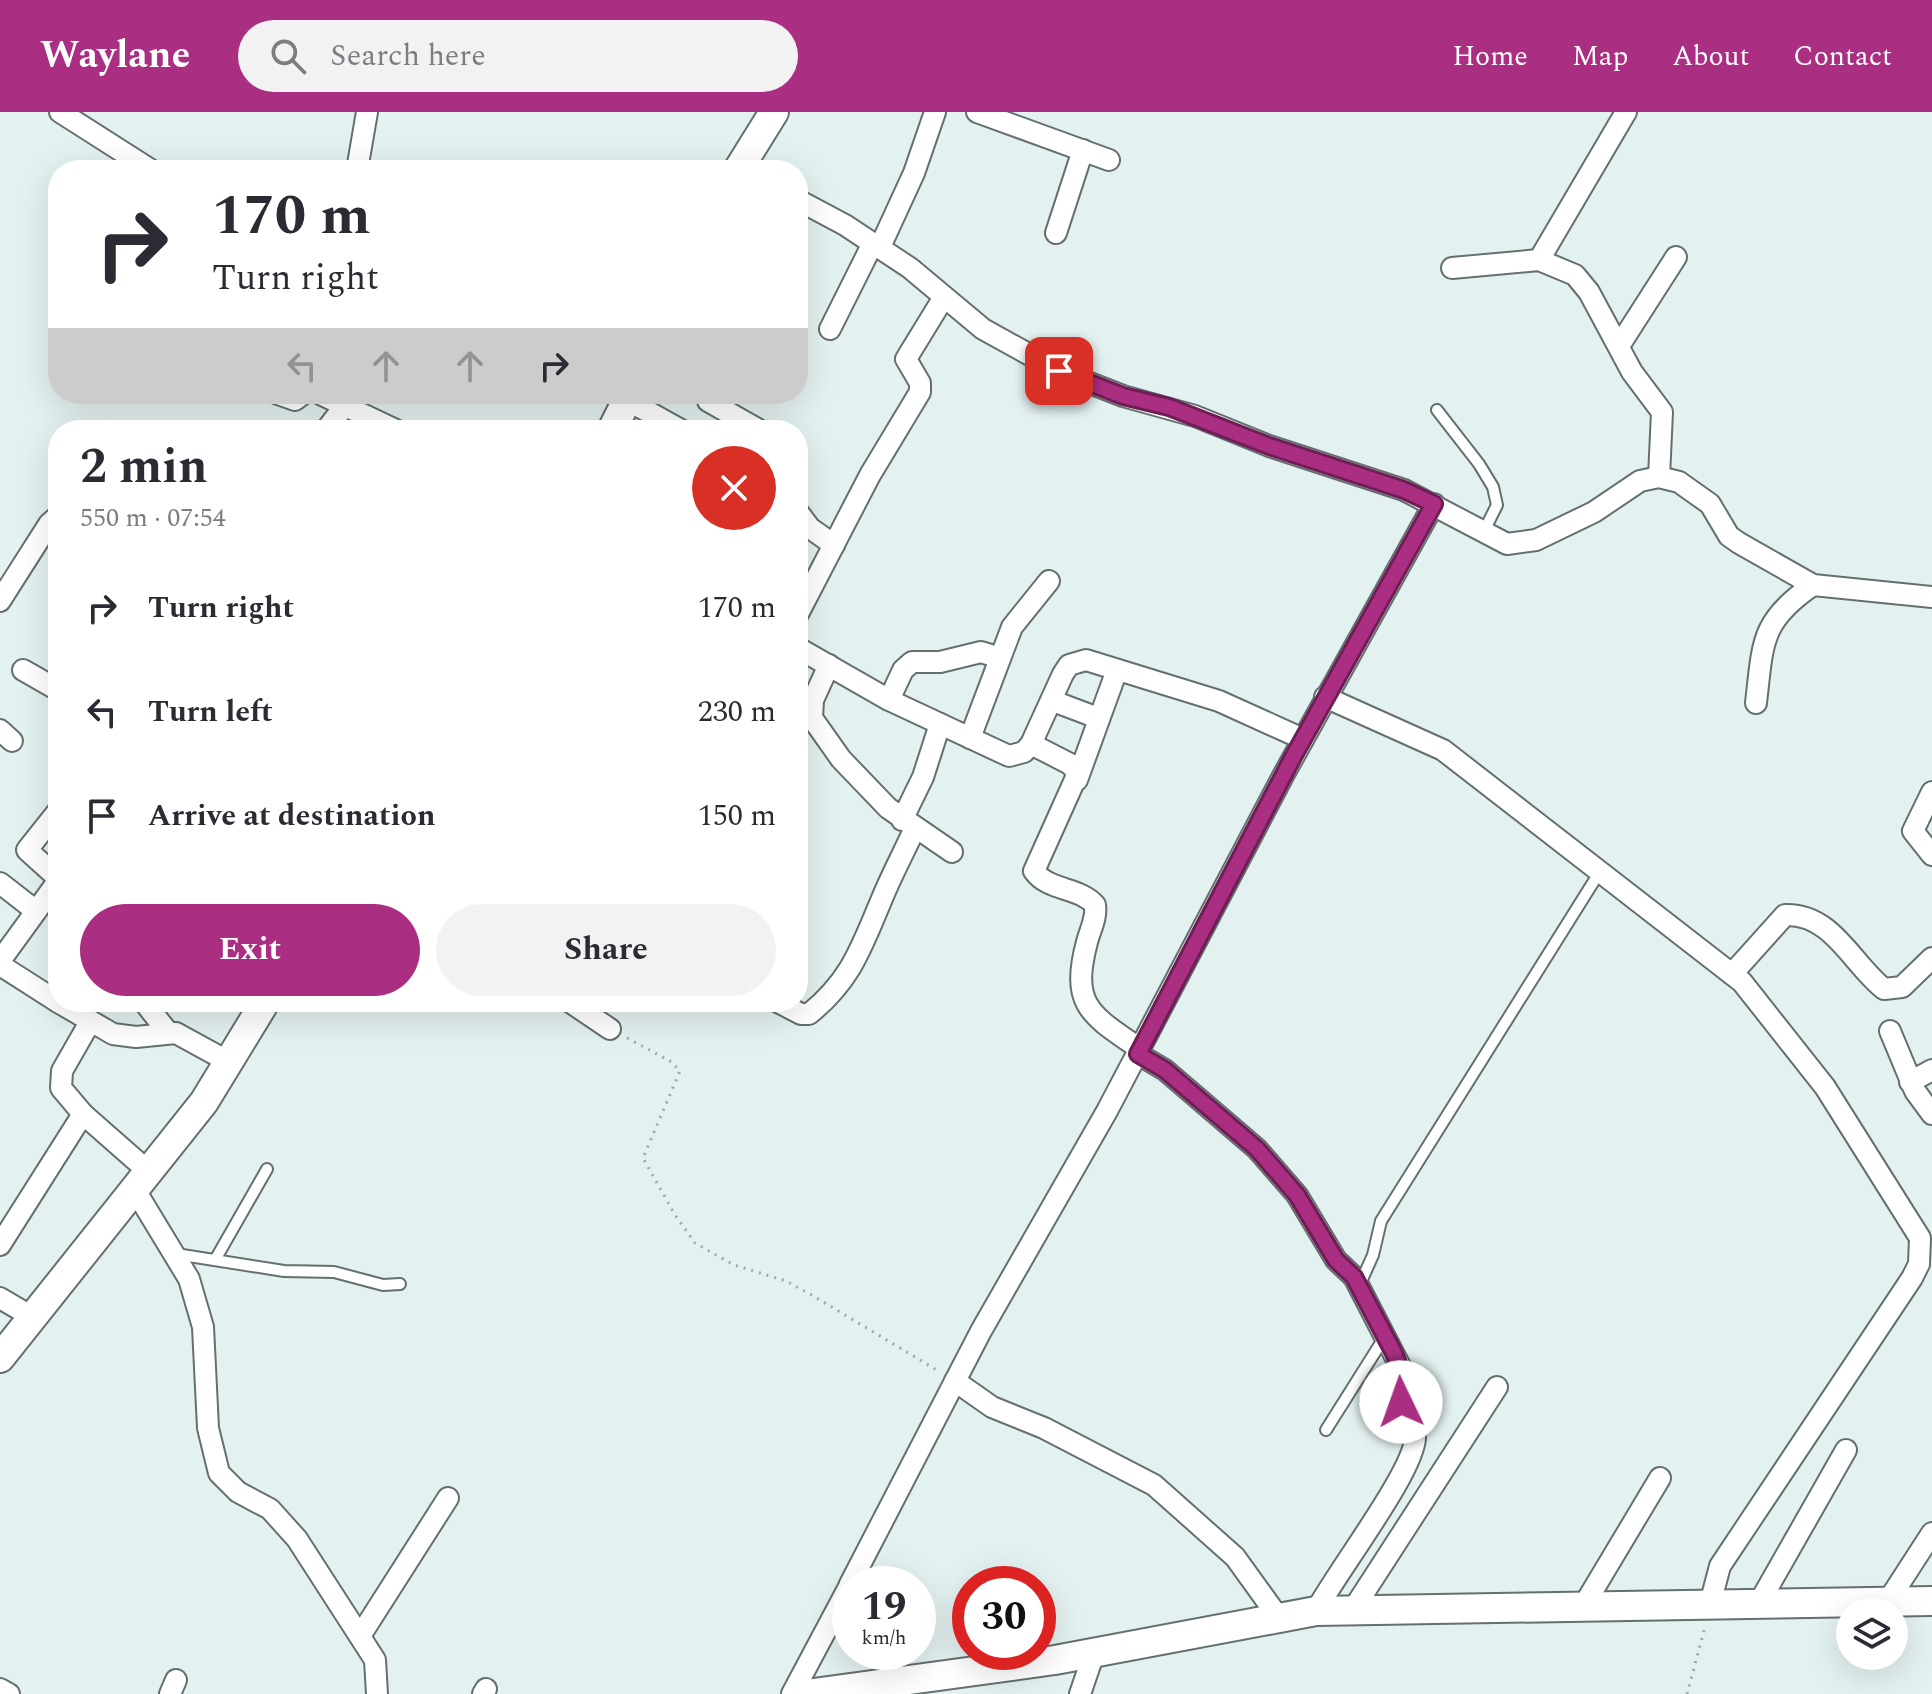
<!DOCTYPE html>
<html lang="en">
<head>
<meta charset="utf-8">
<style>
  :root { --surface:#fff; --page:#f2f2f3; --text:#2b2b33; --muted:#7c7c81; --accent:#aa2e81 }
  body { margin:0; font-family:Spectral,serif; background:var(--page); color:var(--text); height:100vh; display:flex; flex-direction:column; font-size:30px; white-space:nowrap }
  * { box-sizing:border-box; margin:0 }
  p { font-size:26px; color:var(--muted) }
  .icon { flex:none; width:44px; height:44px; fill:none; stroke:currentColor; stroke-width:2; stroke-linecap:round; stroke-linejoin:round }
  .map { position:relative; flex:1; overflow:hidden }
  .details { position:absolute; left:48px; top:308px; width:760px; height:592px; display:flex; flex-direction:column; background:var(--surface); border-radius:32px; box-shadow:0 8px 32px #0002 }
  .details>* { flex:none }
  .top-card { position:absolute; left:48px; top:48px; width:760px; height:244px; border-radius:32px; box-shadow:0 8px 32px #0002; background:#fff; color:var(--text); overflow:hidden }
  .buttons { position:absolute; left:1836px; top:1486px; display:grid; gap:16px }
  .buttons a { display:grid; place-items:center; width:72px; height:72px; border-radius:50%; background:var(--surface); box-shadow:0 8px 32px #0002; font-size:40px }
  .speed { position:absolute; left:832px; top:1454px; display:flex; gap:16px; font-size:40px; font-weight:700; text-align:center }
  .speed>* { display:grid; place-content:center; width:104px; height:104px; border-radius:50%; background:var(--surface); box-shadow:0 8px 32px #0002; line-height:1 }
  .speed small { font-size:20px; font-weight:400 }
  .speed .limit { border:12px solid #d22; background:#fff; color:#111 }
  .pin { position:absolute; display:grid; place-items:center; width:68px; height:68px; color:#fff; margin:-34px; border-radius:16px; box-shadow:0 4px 12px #0006 }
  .me { position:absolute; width:88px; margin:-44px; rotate:357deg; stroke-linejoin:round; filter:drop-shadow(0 0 6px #0008) }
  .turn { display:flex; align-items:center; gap:28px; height:168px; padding:0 32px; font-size:36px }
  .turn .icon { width:104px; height:104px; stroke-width:2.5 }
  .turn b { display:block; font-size:56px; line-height:68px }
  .lanes { display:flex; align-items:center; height:76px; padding:0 32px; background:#0003; justify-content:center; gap:40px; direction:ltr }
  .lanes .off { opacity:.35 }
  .round { display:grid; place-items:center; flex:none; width:84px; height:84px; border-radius:42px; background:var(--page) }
  .overview { display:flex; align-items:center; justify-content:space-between; height:136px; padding:0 32px }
  h1 { font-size:48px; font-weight:700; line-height:60px }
  .button { display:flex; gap:16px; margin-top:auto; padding:16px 32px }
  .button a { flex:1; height:92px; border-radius:48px; background:var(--accent); color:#fff; font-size:32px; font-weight:700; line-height:92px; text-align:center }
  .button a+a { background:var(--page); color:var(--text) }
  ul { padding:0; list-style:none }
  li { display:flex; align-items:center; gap:24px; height:104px; padding:0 32px }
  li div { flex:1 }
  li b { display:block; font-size:30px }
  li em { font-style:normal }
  header { display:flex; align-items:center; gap:48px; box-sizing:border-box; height:112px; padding:0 40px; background:var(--accent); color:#fff }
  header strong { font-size:38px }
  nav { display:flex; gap:44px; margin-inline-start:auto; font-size:28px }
  .search { width:560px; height:72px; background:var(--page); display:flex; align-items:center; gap:20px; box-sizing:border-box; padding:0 28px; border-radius:44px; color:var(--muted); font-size:30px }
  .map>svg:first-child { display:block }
</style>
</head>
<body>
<header>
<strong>Waylane</strong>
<div class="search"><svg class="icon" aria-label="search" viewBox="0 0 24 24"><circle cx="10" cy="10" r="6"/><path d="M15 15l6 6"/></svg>Search here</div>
<nav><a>Home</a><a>Map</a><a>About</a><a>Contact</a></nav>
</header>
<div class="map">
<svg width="1932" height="1582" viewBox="0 0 1932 1582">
  <rect width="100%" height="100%" fill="#e4f1f1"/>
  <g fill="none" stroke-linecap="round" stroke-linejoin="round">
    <g stroke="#646f70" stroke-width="14">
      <g id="lane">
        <path d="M1437,298L1479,352L1493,375L1497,393L1483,421"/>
        <path d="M176,1142L284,1159L334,1160L383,1173L400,1172"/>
        <path d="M215,1148L267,1057"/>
        <path d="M1360,1172L1373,1143L1381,1109L1599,761"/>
        <path d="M1326,1318L1384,1226"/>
      </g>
    </g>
    <g stroke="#646f70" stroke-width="24">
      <g id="street">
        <path d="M60,0L151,58"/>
        <path d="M977,0L1109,48"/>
        <path d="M357,58L367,0"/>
        <path d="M798,88L845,113L910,156L983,217L1059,259L1123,284L1195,304L1269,334L1404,378L1507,432L1536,428L1594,400L1640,369L1659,365L1679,370L1710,392L1729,424L1739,431L1813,473L1932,485"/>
        <path d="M1056,121L1083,38"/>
        <path d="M880,135L914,61L935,0"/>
        <path d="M1539,148L1626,0"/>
        <path d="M1452,156L1539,148L1575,163L1589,180L1632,260L1662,300L1659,365"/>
        <path d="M830,217L873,131"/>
        <path d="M1619,234L1676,145"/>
        <path d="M278,282L295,288L303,282"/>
        <path d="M320,282L396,318"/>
        <path d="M618,283L681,318"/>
        <path d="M708,289L759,318"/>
        <path d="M326,318L346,292"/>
        <path d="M798,400L810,416L834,433"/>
        <path d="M0,489L49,412L58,404"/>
        <path d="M798,502L870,363L920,280V271L906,247L944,185"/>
        <path d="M798,536L889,588L1009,644L1024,640L1031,632L1063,562L1069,553L1086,548L1219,589L1303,627"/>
        <path d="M829,553L813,588L812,606L841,647L888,696L952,740"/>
        <path d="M23,558L58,578"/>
        <path d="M1325,585L1443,638L1742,870L1825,975L1920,1126L1919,1152L1912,1166L1720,1454L1710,1492"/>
        <path d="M889,588L903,558L912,550H940L981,540L1000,546"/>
        <path d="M1053,589L1098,606"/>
        <path d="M1756,591C1763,531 1760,509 1813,473"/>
        <path d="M0,618L12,629"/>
        <path d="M970,626L1012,515L1049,469"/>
        <path d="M1031,632L1070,652L1078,661L1034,759C1048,779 1080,775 1095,793C1097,806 1090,818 1087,830C1070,894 1091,903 1140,937"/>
        <path d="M1077,668L1117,558"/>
        <path d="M1932,680L1913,719L1932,743"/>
        <path d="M58,699L27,738L58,766"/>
        <path d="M902,708L923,665L940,612"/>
        <path d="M0,771L36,799"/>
        <path d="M0,849L58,769"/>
        <path d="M0,853L58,890"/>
        <path d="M1732,862L1785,803C1832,801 1852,852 1884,877L1902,875L1932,846"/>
        <path d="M58,890L113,922L136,925L176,921L229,950"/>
        <path d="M144,890L167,919"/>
        <path d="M570,890L610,917"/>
        <path d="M778,890L801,902H809C851,868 861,836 881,789C891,764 904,740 915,716"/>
        <path d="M90,910L62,959L61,976L83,1002L149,1060"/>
        <path d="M1890,919L1915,979L1932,1002"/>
        <path d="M1138,942L1165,958L1257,1037L1297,1083L1336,1148L1354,1165L1401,1256L1405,1277L1401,1304L1415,1324C1417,1356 1335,1462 1316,1499"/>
        <path d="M1910,970L1932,958"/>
        <path d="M135,1078L189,1167L203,1215L208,1316L219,1361L238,1380L270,1397L297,1427L375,1548L377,1582"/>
        <path d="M0,1133L83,1002"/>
        <path d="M0,1186L34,1206"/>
        <path d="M955,1269L992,1295L1044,1316L1154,1373L1235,1445L1279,1506"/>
        <path d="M850,1472L981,1219L1107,999L1284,662L1434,392"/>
        <path d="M1888,1489L1932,1421"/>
        <path d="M1759,1491L1846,1338"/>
        <path d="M1584,1493L1660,1366"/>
        <path d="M1354,1496L1497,1275"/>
        <path d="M360,1524L448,1386"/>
        <path d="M0,1577L9,1582"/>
        <path d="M170,1582L176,1568"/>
        <path d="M483,1582L486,1577"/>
        <path d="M792,1582L850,1473"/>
        <path d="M1080,1582L1094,1541"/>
      </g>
    </g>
    <g stroke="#646f70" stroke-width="32">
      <g id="secondary">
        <path d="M738,58L774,0"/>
        <path d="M612,318L630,282"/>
        <path d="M0,1246L204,990L265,890"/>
        <path d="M806,1582L1055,1548L1316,1499L1932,1489"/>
      </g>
    </g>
    <g stroke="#9ea8a8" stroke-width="3" stroke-dasharray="2 6" stroke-linecap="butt">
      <path d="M627,926L670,949L680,959L643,1046L675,1103L695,1131L734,1153L786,1169L810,1182L940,1260"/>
      <path d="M1687,1582L1705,1515"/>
    </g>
    <use href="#lane" stroke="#fff" stroke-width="10"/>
    <use href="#street" stroke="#fff" stroke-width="20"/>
    <use href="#secondary" stroke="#fff" stroke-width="28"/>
  </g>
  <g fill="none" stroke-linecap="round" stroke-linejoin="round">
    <g stroke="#6e1e54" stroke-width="20">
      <path id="route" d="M1059,259L1123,284L1169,295L1269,334L1404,378L1434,392L1293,645L1138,942L1165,958L1257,1037L1297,1083L1336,1148L1354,1165L1394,1241L1404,1267L1401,1290"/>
    </g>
    <use href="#route" stroke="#aa2e81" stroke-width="14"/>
  </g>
</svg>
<div class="buttons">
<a><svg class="icon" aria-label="layers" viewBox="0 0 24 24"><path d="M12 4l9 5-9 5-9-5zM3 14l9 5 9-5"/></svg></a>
</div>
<div class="speed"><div>19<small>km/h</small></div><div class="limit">30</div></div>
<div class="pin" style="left:1059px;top:259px;background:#d93025"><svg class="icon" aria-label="arrive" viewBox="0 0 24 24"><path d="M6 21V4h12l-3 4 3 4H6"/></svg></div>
<svg class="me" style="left:1401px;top:1290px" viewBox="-20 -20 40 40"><circle r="19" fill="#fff"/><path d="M0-13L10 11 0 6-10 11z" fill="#aa2e81"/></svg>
<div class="top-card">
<div class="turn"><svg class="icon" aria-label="right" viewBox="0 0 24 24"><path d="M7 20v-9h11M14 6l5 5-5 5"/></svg><div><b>170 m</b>Turn right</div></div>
<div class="lanes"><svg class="icon off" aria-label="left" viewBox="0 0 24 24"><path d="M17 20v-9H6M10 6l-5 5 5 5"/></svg><svg class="icon off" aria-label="ahead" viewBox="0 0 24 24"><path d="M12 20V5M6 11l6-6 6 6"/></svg><svg class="icon off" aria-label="ahead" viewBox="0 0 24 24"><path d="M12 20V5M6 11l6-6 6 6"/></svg><svg class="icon" aria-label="right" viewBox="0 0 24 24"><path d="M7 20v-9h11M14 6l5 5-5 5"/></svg></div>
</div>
<section class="details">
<div class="overview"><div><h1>2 min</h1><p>550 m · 07:54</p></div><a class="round" style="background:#d93025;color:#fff"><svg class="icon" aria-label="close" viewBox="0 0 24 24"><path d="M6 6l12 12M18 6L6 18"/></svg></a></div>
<ul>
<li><svg class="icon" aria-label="right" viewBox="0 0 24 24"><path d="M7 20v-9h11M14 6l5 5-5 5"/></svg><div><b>Turn right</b></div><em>170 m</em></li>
<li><svg class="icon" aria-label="left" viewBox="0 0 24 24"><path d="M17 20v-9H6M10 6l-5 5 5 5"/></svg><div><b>Turn left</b></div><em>230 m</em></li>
<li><svg class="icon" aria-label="arrive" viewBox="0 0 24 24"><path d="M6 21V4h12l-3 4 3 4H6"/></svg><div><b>Arrive at destination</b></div><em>150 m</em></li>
</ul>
<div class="button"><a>Exit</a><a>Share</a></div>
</section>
</div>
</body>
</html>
